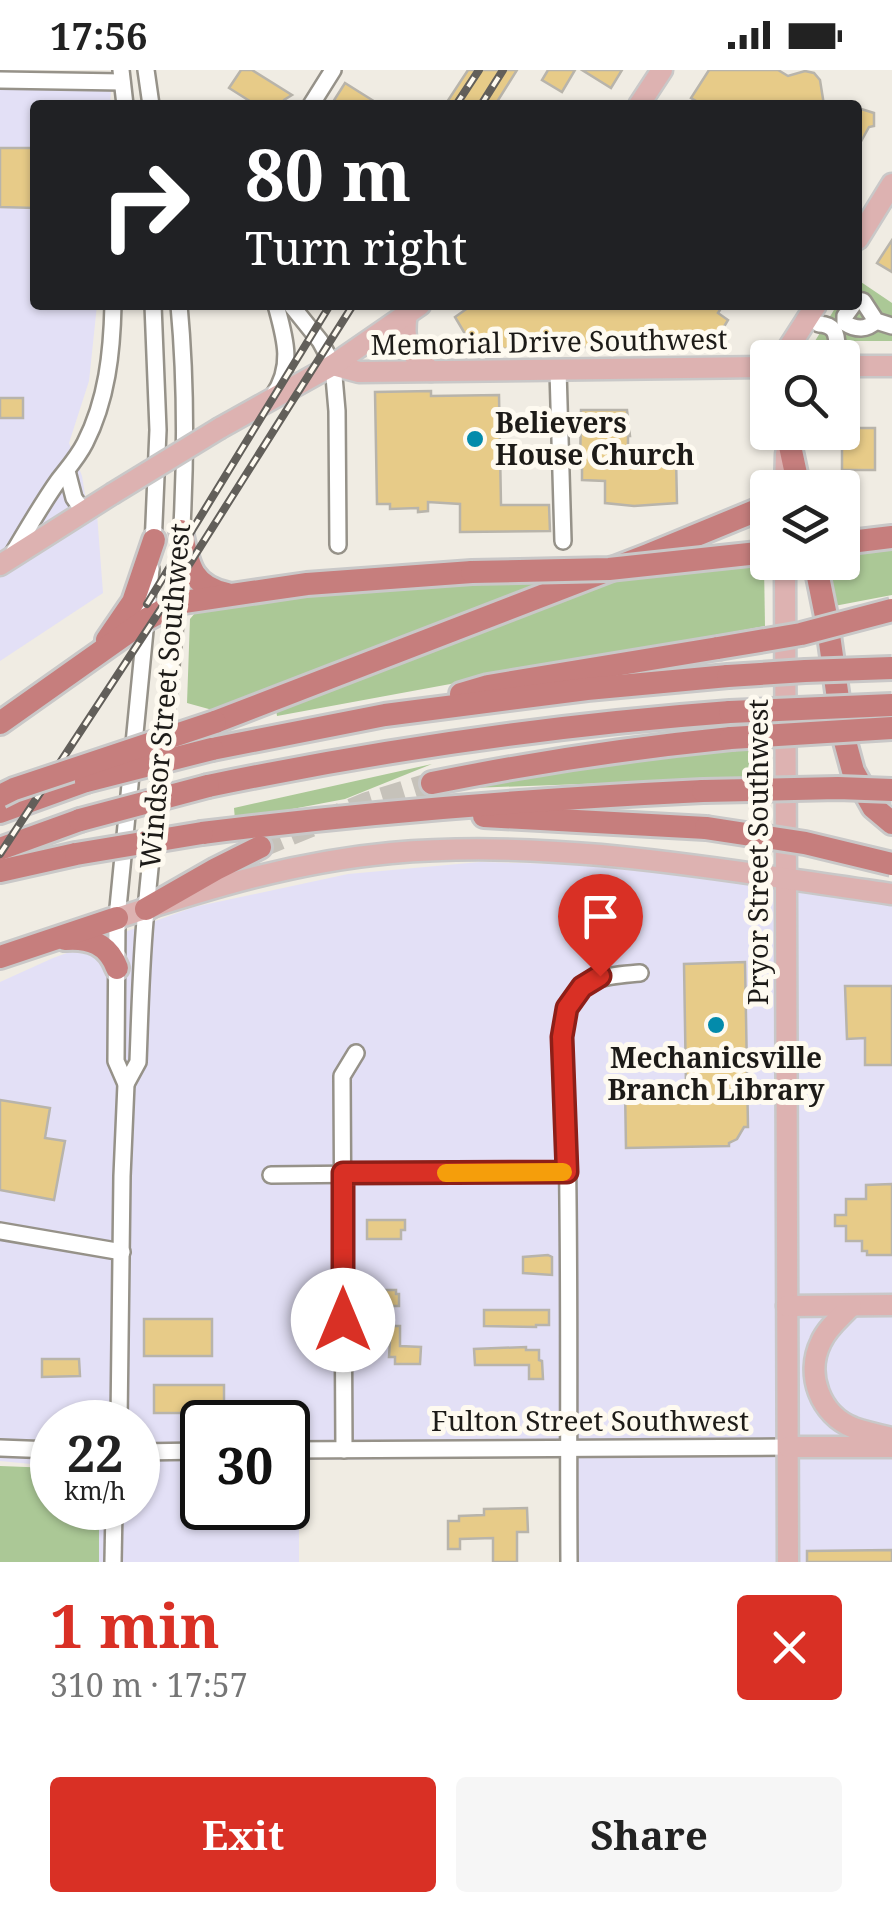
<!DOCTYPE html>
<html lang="en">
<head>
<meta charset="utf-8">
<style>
  :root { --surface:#fff; --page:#f6f6f6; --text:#222; --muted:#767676; --accent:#d93025 }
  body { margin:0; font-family:"Noto Serif",serif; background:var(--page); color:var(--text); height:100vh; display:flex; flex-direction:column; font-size:38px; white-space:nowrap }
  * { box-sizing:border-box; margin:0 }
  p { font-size:32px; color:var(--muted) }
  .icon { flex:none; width:55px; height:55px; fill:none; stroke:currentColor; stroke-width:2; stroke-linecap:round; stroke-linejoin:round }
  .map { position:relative; height:1492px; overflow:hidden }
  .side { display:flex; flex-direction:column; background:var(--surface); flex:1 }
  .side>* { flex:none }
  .guide { position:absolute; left:30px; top:30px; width:832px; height:210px; border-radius:10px; box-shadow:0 2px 8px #0004; background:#202124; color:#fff; overflow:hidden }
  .fabs { position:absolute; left:750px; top:270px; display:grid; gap:20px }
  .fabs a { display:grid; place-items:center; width:110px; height:110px; border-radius:10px; background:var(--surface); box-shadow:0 2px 8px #0004; font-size:50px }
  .speed { position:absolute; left:30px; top:1330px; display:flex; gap:20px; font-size:50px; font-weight:700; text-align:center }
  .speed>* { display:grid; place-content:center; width:130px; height:130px; border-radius:50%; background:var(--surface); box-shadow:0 2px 8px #0004; line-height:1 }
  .speed small { font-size:25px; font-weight:400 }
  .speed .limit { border:5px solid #111; border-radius:15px; background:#fff; color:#111 }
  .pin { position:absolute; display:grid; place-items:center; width:85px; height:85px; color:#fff; margin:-102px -42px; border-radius:50% 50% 50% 0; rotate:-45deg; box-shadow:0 0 10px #0007 }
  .pin .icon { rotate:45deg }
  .me { position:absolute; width:110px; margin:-55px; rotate:0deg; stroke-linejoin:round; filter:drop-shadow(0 0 8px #0008) }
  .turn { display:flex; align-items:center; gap:35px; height:210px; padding:0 50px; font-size:45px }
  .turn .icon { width:130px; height:130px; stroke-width:2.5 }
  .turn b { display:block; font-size:70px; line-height:85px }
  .round { display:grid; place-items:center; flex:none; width:105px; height:105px; border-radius:10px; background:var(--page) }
  .head { display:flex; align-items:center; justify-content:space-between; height:170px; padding:0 50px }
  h1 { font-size:60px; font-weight:700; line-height:75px; color:var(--accent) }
  .button { display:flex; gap:20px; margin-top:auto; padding:20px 50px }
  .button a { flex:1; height:115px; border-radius:10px; background:var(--accent); color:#fff; font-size:40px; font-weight:700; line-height:115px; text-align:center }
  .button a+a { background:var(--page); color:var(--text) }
  .status { display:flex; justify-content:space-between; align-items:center; height:70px; padding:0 50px; background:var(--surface); direction:ltr }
  .status svg { height:28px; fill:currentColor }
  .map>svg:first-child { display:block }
</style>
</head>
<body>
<div class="status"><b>17:56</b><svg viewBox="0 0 49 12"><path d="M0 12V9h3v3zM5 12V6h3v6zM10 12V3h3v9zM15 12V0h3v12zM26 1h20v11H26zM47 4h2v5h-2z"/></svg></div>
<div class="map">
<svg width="892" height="1492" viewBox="0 0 892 1492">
  <rect width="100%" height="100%" fill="#f0ece3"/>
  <g fill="#e3e0f6" fill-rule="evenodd">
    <path d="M111,19L110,35H35V235H97L89,311L69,373L82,406L86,431L0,486V20Z"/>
    <path d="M97,444L103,523L0,591V504Z"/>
    <path d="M480,792L596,795L892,829V1492H565L564,1388L299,1390V1492H99V1438H138V1352H52V1396L0,1391V912L53,888L194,837L348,804ZM202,1352H288V1438H202Z"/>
  </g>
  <g fill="#abc896">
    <path d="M858,210L892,233V271H815L837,235H858Z"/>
    <path d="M892,477V525L829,537L823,493L842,492L843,483Z"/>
    <path d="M764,495L765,556L277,646L276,639L597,512Z"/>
    <path d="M567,510L216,641L187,633L190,549L195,543L194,539L200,537L308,526L357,516Z"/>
    <path d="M766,677L771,707L472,718L557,698Z"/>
    <path d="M432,694L345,729L235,750L234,738Z"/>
    <path d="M0,1396L52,1398V1438H99V1492H0Z"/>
  </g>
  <g fill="#e7cb88" stroke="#b8b4ab" stroke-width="2.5">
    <path d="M241,0H252L292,25L284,30V35H256L229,18Z"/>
    <path d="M468,0H517L495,35H445Z"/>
    <path d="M548,0H575L562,22L542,10Z"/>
    <path d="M582,0H622L611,18Z"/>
    <path d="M709,0H778L788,6L805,1L814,3L820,10L824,35H703L691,28Z"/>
    <path d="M345,13L380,35H331Z"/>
    <path d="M858,38L874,43V56L869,57L858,77Z"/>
    <path d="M0,78H35V138L0,137Z"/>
    <path d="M892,170V202L877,193Z"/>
    <path d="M472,235H723L718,243L728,250L713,275L474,279L455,247Z"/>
    <path d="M431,321V326L499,325L501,435H549L550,461L460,462V434L428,432V441L418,442V438L390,439V434H377L375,322Z"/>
    <rect x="0" y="328" width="23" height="20"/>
    <path d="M581,340H627L630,366H628V388H676L677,433L634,436L605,433V411L582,410V398H580Z"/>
    <rect x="842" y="358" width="33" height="42"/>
    <path d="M745,892L748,1057H744L737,1069L729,1073V1076L626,1078L625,1018L686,1017L684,894Z"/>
    <path d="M845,916H892V995H865V968L847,969Z"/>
    <path d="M0,1030L50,1038L45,1068L65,1071L54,1130L0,1120Z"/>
    <path d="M892,1114V1185H867V1181H862V1171H846V1156H835V1145H846V1129H866V1115Z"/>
    <path d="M367,1150H405V1160H401V1169H367Z"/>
    <path d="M548,1185L552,1187V1205L523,1203V1187Z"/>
    <path d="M368,1220H396V1224H399V1236H368Z"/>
    <path d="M484,1240H549V1255H536V1257L484,1256Z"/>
    <rect x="144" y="1249" width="68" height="37"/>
    <path d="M366,1256H400V1276L421,1277L420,1294H395V1287H389L390,1271H366Z"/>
    <path d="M526,1277V1280H539V1290L542,1291L543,1309H529V1295H475L474,1279Z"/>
    <path d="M42,1289H79L80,1306L42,1307Z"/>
    <rect x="154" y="1315" width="70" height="28"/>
    <path d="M527,1438L528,1462H517V1492H493V1468L460,1469V1479H448V1451H459V1446L484,1445V1439Z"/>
    <path d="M892,1480V1492H807V1481Z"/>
  </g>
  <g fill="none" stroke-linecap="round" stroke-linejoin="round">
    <path stroke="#c6c2ba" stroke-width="22" stroke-dasharray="22 11" stroke-linecap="butt" d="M260,777L367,733L432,713"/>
    <g stroke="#969289" stroke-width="20">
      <g id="minor">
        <path d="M121,0L125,35"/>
        <path d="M146,0L151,35"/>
        <path d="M0,10L122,12"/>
        <path d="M311,35L333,0"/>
        <path d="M858,230L863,231L876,251L892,256"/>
        <path d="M153,235L158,360L153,476"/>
        <path d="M291,235L320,271L333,295L337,341L338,475"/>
        <path d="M853,235L845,246V253C856,260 867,260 876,251"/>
        <path d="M819,254C834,255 837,262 837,277"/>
        <path d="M558,300L563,471"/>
        <path d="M273,326C294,296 285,268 276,235"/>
        <path d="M67,401L74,428L84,442"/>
        <path d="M12,485C27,460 41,435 58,411C68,398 78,387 85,373C107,330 112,282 113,235"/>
        <path d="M126,1014L138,992C140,941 141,890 146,840C164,639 198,438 179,235"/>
        <path d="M271,1105L567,1102"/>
        <path d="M0,1161L122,1182"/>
        <path d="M119,1352L122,1106L126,1014L116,991L117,848L151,499"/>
        <path d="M0,1378L52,1380"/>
        <path d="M288,1380L788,1377"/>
        <path d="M344,1380L342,1006L356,983"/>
        <path d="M138,1382L202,1381"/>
        <path d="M113,1492L114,1438"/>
        <path d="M569,1492C568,1350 570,1207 567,1065C566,1031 554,965 569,936C585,905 609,906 640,903"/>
      </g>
    </g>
    <g stroke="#c9c8c8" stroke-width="25">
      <g id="major">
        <path d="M639,35L662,0"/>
        <path d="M858,169L892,114"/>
        <path d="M407,243C402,275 408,281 431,301"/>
        <path d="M786,288L789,277L816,235"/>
        <path d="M333,295L359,302L768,297"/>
        <path d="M842,296H892"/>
        <path d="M220,358L333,295L420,235"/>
        <path d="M785,418L786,384"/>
        <path d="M785,492L788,1492"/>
        <path d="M0,495L112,424"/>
        <path d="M117,848C210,818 294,792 391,783C559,768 727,801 892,824"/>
        <path d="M787,1236L892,1235"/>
        <path d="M851,1236C841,1247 827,1258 821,1272C805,1304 820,1345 854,1358C866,1362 879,1365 892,1368"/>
        <path d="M788,1377H892"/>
      </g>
    </g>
    <g stroke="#c9c8c8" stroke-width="28">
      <g id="highway">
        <path d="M787,362L799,418"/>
        <path d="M181,461C188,493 190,516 227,524"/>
        <path d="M842,473L892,467"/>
        <path d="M815,492L827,551L843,664L853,701L873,737L892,753"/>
        <path d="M107,570L133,532L154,470"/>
        <path d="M461,624L488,616L718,578"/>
        <path d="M215,652L648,485L760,439L768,434"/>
        <path d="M0,653L147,549L177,533L307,514L472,502"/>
        <path d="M212,679L385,645L587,619L728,606"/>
        <path d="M432,713C531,693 630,678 731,668"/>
        <path d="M208,716C381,680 553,655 730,642"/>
        <path d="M0,742L86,711"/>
        <path d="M484,746L706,758"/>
        <path d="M202,763C369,742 536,729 703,721"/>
        <path d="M0,779L80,750"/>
        <path d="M0,801L76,784"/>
        <path d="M146,839L216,799L260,777"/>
        <path d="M65,869C90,867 108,874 117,898"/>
        <path d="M0,887L117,848"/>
      </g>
    </g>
    <use href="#minor" stroke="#fff" stroke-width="15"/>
    <use href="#major" stroke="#ddb2b1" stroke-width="20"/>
    <use href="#highway" stroke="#c67e7d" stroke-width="22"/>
    <g stroke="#625f5a" stroke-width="8">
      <g id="rail">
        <path d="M456,35L479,0"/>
        <path d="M481,35L503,0"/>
        <path d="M147,534L330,235"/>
        <path d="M0,784L168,528L353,235"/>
      </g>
    </g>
    <use href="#rail" stroke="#fefaf0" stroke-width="4" stroke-dasharray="11" stroke-linecap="butt"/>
    <g stroke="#c9c8c8" stroke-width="25" stroke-linecap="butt">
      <path id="major-bridge" d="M112,424L220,358"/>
    </g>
    <g stroke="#c9c8c8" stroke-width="28" stroke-linecap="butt">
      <g id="highway-bridge">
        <path d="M472,502L609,499L768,482"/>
        <path d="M718,578L801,564L892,540"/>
        <path d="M728,606L805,601L892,598"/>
        <path d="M730,642L892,635"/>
        <path d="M731,668L892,658"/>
        <path d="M86,711L212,679"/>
        <path d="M703,721L838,718L892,720"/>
        <path d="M0,726L14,719L215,652"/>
        <path d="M80,750L208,716"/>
        <path d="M706,758L805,773L892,794"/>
        <path d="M76,784L202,763"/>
      </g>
    </g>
    <use href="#major-bridge" stroke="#ddb2b1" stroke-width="20"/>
    <use href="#highway-bridge" stroke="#c67e7d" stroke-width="22"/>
  </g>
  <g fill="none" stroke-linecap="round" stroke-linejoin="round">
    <g stroke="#8d1f18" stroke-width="25">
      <path id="route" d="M343,1250V1103L567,1102L562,967L567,938L582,917L600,906"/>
    </g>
    <use href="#route" stroke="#d93025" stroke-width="18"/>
    <path stroke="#f59e0b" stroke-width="18" d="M446,1103L563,1102"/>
  </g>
  <g fill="#038bab" stroke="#fefaf0" stroke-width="4">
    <circle cx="475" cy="369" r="10"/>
    <circle cx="716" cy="955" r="10"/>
  </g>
  <g text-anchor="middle" stroke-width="10" stroke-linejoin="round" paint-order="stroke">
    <g font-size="28" fill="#1d1b18" stroke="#fefaf0">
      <text transform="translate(549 272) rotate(-1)" y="10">Memorial Drive Southwest</text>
      <text transform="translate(165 626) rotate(-85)" y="10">Windsor Street Southwest</text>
      <text transform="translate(758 782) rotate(-90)" y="10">Pryor Street Southwest</text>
      <text x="590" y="1361">Fulton Street Southwest</text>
    </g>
    <g font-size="28" font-weight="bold" fill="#1d1b18" stroke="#fefaf0" text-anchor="start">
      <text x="495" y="363">Believers<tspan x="495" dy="32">House Church</tspan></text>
      <text x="716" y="998" text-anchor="middle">Mechanicsville<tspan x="716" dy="32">Branch Library</tspan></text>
    </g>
  </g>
</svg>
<div class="fabs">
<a><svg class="icon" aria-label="search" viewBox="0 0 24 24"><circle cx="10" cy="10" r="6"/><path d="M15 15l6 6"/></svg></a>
<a><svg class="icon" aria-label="layers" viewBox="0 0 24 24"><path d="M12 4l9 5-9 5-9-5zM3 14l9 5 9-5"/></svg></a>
</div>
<div class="speed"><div>22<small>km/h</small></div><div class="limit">30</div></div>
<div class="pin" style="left:600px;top:906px;background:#d93025"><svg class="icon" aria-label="arrive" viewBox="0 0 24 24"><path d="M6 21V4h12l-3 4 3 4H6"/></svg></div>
<svg class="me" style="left:343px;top:1250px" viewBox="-20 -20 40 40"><circle r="19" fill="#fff"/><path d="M0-13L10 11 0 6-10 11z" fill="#d93025"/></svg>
<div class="guide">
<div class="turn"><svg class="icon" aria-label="right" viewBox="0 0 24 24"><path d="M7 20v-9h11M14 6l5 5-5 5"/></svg><div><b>80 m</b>Turn right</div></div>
</div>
</div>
<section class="side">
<div class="head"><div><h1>1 min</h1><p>310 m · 17:57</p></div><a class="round" style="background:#d93025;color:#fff"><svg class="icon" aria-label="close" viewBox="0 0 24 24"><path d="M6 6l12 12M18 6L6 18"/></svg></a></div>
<div class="button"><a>Exit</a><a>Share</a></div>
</section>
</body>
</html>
